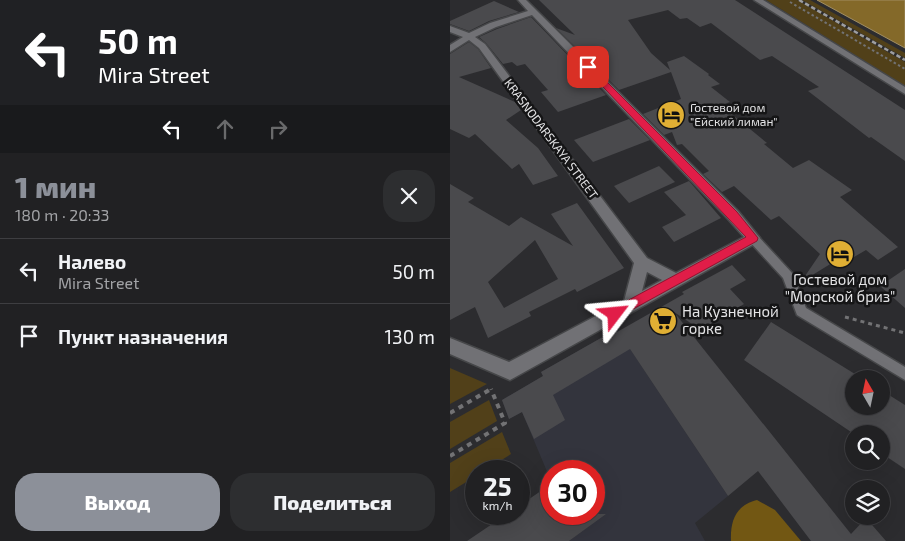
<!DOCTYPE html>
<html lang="ru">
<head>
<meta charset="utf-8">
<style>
  :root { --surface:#212123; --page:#2d2e30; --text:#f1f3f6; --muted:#a2a3a6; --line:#3e3e41; --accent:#8c9099 }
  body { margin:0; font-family:"Exo 2",sans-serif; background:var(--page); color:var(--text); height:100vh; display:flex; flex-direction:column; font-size:19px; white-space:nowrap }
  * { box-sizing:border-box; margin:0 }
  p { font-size:16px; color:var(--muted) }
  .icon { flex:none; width:28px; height:28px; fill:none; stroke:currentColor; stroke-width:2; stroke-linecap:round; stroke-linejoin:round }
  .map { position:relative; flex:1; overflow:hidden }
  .panel { display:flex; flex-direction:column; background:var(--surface); width:450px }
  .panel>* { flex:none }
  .hud { background:#202124; color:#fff; overflow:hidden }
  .needle { width:32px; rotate:351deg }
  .controls { position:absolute; left:395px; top:370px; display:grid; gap:10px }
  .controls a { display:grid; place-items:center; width:45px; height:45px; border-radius:50%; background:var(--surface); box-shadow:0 5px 20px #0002,0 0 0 1px var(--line); font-size:25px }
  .speed { position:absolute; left:15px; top:460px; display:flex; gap:10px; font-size:25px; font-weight:700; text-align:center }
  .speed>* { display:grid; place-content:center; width:65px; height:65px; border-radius:50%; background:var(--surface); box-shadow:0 5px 20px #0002,0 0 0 1px var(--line); line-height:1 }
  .speed small { font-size:12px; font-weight:400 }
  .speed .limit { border:8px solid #d22; background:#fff; color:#111 }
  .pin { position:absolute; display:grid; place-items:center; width:42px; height:42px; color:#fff; margin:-21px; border-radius:10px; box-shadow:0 2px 8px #0006 }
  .me { position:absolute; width:55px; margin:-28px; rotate:61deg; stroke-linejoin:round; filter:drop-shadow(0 0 4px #0008) }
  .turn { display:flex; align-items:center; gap:18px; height:105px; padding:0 15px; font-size:22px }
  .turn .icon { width:65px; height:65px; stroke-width:2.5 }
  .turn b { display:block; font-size:35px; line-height:42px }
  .lanes { display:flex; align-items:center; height:48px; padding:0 15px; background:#0003; justify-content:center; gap:25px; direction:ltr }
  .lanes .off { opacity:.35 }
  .round { display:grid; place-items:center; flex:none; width:52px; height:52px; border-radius:20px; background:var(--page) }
  .summary { display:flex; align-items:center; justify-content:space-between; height:85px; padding:0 15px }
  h1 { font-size:30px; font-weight:800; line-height:38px; color:var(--accent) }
  .action { display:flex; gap:10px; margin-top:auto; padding:10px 15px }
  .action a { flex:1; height:58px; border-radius:20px; background:var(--accent); color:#fff; font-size:20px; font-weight:800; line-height:58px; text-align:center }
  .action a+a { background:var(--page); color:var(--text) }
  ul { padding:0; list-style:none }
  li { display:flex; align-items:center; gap:15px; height:65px; padding:0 15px; border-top:1px solid var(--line) }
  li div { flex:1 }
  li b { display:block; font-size:19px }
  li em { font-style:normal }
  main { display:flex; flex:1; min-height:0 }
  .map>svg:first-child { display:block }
</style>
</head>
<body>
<main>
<section class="panel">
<div class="hud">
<div class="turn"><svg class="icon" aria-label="left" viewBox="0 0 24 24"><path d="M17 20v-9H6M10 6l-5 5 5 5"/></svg><div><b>50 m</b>Mira Street</div></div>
<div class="lanes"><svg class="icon" aria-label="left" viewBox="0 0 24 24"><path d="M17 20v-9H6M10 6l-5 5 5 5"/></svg><svg class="icon off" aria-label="ahead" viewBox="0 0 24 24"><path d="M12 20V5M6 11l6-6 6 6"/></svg><svg class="icon off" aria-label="right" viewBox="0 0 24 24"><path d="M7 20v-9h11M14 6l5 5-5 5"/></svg></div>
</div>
<div class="summary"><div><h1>1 мин</h1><p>180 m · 20:33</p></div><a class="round"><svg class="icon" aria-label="close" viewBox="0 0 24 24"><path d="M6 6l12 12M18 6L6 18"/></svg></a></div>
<ul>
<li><svg class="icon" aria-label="left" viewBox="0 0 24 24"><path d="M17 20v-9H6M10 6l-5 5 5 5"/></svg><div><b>Налево</b><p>Mira Street</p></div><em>50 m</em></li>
<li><svg class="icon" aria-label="arrive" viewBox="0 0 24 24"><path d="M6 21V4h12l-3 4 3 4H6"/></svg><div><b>Пункт назначения</b></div><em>130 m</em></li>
</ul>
<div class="action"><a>Выход</a><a>Поделиться</a></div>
</section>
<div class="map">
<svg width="455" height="541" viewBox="0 0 455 541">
  <rect width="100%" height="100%" fill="#2c2c2f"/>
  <path fill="#33343d" d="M167,329L278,496L245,523L255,541H119L144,522L141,514H144V471H101V481L72,412L59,419L52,400L93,376L91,372Z"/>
  <g fill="#514019">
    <path d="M316,0H347L455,62V86Z"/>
    <path d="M352,0H360L455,53V58Z"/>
    <path d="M0,368L37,384L0,404Z"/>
    <path d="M39,400L47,421L0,449V422Z"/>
    <path d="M52,432L61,454L34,471H26V476L0,492V463Z"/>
  </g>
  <path fill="#725713" d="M307,500L325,510L351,541H281C280,521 286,505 307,500Z"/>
  <path fill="#846929" stroke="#a18e62" d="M367,0H455V48Z"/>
  <g fill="#4a4a4d" fill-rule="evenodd">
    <path d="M89,0H285L455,110V161L421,137L419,138L358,91L369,87L322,56L310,60L261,23L250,27L237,18L230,19L218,10L178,20L201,53L220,70L217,62L234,56L259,74L258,75L270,84L261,87L280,102L274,104L282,110L278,111L317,143L314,144L343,168L359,160L402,190L390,197L448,247L428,260L416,250L387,267L382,263L351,282L370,254L329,216L321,220L284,186L272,192L253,174L259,171L232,144L227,145L222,132L214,135L193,114L231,99L221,72L169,90L106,28L125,35Z"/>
    <path d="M44,1L69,12L39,21L19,31L0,24V21Z"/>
    <path d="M81,17L156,95L108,112L91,92L98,90L75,64L67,66L62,62L53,64L36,43L29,37L47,29Z"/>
    <path d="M19,42L28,49L41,68L9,77L65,102L71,110L56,120L88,148L108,176L83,185L69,164L62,169L25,134L19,138L0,129V54Z"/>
    <path d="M179,119L200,140L143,162L124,140Z"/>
    <path d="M209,166L225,182L179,203L164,186Z"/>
    <path d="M239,181L271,218L224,242L212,227L236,215L214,192Z"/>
    <path d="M0,184L24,198L18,202L59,226L71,217L123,246L101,214L127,203L174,268L127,292L125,289L79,312L81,316L38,338L25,307L0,320ZM85,240L108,279L54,308L38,282Z"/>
    <path d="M282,265L296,280L280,289L294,304L251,330L224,312L401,534L416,518L436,541H361L308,471L278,496L180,349L103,395L115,420L84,439L72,412L59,419L52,400L93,376L91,372L165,330L167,332L234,294L232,292Z"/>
    <path d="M455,269V308L430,286Z"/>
    <path d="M321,322L413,379H404V406H431V390L455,405V469L431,453V434H404L294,360Z"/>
    <path d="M101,484V514H156L119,541H17L57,514H69V506Z"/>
  </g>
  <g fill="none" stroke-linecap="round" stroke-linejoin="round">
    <g stroke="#464749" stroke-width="3">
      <path id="lane" d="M303,234L307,235L342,273L356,308L455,367V380L347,315L333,278L299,241L298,238Z"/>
    </g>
    <g stroke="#464749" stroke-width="3">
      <g id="street">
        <path d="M68,0H76L288,211L310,238L308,242L60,380L0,354V338L59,362L174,301L184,263L29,48L19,40L0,52V45L13,37L0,32V26L19,33L40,23L78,11ZM82,15L278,219L294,237L226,273L197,258L35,44L25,37L46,27ZM197,272L212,280L192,291Z"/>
        <path d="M304,0H313L455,87V94Z"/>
      </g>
    </g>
    <path stroke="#727274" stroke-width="2" stroke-dasharray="2.5 2.5" stroke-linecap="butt" d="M340,2L455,69"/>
    <path stroke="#727274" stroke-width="3" stroke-dasharray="4 4" stroke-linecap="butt" d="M395,317L455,333"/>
    <g stroke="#727274" stroke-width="4" stroke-dasharray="5 5" stroke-linecap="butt">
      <path d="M0,413L41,389"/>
      <path d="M0,456L55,423L41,389"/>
    </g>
    <use href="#lane" fill="#717175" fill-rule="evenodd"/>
    <use href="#street" fill="#717175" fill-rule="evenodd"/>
    <path stroke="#9e9ea0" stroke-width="2.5" stroke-dasharray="4.5 2.5" stroke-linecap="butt" d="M349,0L455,60"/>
  </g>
  <path fill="#e11d48" stroke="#92132f" d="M135,65H140L287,212L308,238L307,241L165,319L160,317L159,314L160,310L296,237L135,68Z"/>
  <defs>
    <g id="hotel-disc" transform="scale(1.4375)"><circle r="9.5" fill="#e0af34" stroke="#151516"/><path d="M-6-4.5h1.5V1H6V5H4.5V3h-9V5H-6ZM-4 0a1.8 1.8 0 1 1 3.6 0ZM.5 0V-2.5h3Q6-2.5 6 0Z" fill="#111"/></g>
    <g id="supermarket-disc" transform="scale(1.4375)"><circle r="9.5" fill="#e0af34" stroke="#151516"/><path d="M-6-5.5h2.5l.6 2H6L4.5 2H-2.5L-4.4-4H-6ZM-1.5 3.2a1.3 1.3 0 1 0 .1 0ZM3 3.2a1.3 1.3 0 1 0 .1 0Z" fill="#111"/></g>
  </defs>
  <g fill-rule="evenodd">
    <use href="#hotel-disc" x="221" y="115"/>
    <use href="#hotel-disc" x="390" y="254"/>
    <use href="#supermarket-disc" x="213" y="321"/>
  </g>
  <g text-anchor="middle" stroke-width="5" stroke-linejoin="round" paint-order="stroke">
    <g font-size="12" fill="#e4e4e6" stroke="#151516" text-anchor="start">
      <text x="240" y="112">Гостевой дом<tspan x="240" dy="14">"Ейский лиман"</tspan></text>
    </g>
    <g font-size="12" fill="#e4e4e6" stroke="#151516">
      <text transform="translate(101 139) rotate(53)" y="4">KRASNODARSKAYA STREET</text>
    </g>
    <g font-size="15" fill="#e4e4e6" stroke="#151516">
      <text x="390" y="285">Гостевой дом<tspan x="390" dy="17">"Морской бриз"</tspan></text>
      <text x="232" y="317" text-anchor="start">На Кузнечной<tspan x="232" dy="17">горке</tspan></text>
    </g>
  </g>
</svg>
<div class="controls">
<a><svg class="needle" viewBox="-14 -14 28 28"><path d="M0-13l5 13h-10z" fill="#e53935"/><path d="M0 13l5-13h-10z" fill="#a2a3a6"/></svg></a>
<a><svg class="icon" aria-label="search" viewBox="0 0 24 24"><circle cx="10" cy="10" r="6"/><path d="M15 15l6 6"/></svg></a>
<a><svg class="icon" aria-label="layers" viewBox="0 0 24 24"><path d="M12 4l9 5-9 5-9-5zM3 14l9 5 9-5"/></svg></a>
</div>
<div class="speed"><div>25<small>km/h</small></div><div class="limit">30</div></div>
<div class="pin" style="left:138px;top:67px;background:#d93025"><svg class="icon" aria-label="arrive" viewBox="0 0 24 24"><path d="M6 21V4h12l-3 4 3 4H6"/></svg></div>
<svg class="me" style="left:165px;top:314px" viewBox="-20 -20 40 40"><path d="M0-17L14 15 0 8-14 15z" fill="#e11d48" stroke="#fff" stroke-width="4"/></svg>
</div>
</main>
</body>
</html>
